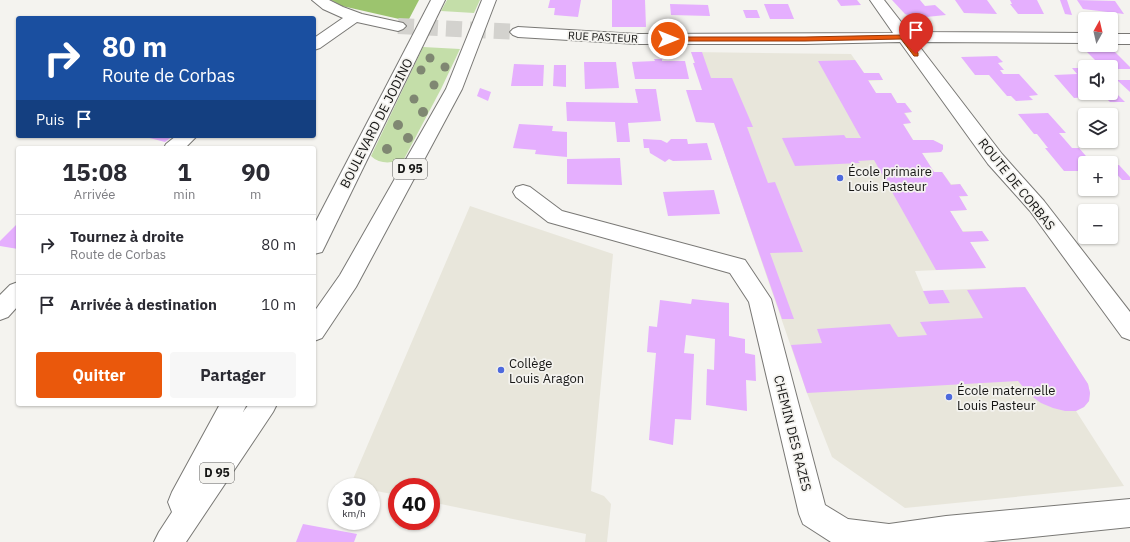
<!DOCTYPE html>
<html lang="fr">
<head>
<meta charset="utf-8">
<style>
  :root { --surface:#fff; --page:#f7f7f7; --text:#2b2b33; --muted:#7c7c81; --line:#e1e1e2; --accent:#ea580c }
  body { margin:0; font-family:"IBM Plex Sans",sans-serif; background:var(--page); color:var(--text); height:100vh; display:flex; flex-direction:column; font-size:15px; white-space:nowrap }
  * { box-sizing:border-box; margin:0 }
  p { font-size:13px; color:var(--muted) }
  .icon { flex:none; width:22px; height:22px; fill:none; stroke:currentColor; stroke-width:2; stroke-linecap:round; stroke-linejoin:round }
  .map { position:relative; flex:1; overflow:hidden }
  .details { position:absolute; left:16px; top:146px; width:300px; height:260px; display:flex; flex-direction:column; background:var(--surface); border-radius:4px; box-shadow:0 1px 3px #0004 }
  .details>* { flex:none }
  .hud { position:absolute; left:16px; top:16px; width:300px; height:122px; border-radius:4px; box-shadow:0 1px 3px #0004; background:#1a4fa0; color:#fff; overflow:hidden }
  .needle { width:26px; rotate:8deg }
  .controls { position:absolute; left:1078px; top:12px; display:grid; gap:8px }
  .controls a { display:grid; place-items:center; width:40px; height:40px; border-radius:4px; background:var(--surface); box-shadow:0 1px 3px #0004; font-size:20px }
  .speed { position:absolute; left:328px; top:478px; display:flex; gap:8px; font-size:20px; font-weight:700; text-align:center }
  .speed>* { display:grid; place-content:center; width:52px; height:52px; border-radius:50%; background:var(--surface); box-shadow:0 1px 3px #0004; line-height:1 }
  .speed small { font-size:10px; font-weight:400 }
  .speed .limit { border:6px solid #d22; background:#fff; color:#111 }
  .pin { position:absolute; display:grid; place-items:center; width:34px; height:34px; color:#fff; margin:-41px -17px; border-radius:50% 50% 50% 0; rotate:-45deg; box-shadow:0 0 4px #0007 }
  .pin .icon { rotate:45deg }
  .me { position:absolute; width:44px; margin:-22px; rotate:90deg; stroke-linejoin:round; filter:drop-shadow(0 0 3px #0008) }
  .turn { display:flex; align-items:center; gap:14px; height:84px; padding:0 20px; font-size:18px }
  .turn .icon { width:52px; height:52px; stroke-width:2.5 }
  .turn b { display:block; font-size:28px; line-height:34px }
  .then { display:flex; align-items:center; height:38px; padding:0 20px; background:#0003; gap:8px; font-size:15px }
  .eta { display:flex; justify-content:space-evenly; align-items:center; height:68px; text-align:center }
  .eta b { font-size:24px; font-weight:700; line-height:28px }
  .cta { display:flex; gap:8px; margin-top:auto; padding:8px 20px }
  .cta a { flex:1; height:46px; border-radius:4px; background:var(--accent); color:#fff; font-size:16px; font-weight:700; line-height:46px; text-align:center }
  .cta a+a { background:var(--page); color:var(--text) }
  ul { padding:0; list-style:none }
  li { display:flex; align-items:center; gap:12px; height:60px; padding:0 20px; border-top:1px solid var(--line) }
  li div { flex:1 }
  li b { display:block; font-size:15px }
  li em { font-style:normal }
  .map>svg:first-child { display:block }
</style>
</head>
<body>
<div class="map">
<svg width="1130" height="542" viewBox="0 0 1130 542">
  <rect width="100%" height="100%" fill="#f4f3ef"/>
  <g fill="#e8e6db">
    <path d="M691,52L851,54L864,73H879L883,80L868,81L876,93H891L897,103H905L912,112L905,113L911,123L903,124L913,140H933L943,145V149L941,152L922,153L934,172H942L951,184H960L968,196L959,197L967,210L950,211L962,231H982L989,241L970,242L986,268L915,271L929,304L950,303L943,290L1025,287L1088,384L1090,393L1089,401L1084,407L1076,411L1124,486L905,508L832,457L807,393L759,254L716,128Z"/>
    <path d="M470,206L613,254L591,491L604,496L611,504L607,542H585L586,534L431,502V487H397V495L371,490V487L350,486Z"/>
  </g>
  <g fill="#c4dea9">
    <path d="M447,0H480L474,13L441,11Z"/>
    <path d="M423,47L460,49L441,89L404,159C393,163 380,165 371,156Z"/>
  </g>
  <path fill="#9cc46e" d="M331,0H419L408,21L342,6Z"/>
  <g fill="#e5affe">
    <path d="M550,0H581L578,17L554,15L555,8H548Z"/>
    <path d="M612,0H645L646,27H612Z"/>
    <path d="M837,0H857L861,5L841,6Z"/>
    <path d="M892,0H920L925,6L935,5L946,15L916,18L905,14Z"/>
    <path d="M955,0H987L997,14L964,13Z"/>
    <path d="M1010,0H1037L1044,14H1018L1010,4H1012Z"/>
    <path d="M1060,0H1067L1072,15L1065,14Z"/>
    <path d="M1077,0L1115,1L1124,14L1083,9Z"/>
    <path d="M670,4L708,5L710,16L671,15Z"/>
    <path d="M764,4H788L794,19H770Z"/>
    <path d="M743,10H757L760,18H746Z"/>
    <path d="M1083,48L1112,49L1130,67V69H1111V67H1102Z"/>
    <path d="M691,52H702L711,78H732L753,127H747L768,183L775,182L803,252L770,253L794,319H782L714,123L696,122L686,90H702L693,63H695Z"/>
    <path d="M997,56L1003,62L998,63L1004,70H1000L1003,74H1019L1038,95L1029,96L1033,100L1016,101L1011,96H1007L989,75H975L961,57Z"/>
    <path d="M654,59H662V61H685L689,79H635L632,62L655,61Z"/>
    <path d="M855,60L864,73H879L883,80H868L876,93H891L897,103H905L912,112L904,113L911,123L903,124L913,140H933L943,145V149L941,152L922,153L934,172H942L951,185L960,184L968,196H959L967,210L950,211L963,232L982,231L989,241L970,242L986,268L936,270L874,160L858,161L860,163L795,166L782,138L844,135L846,138H861L818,61Z"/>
    <path d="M584,62H616L619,88L585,89Z"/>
    <path d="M514,64L544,65L543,86H511Z"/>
    <path d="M554,65H566V87L553,86Z"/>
    <path d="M1072,68H1085V93H1111V88L1125,102H1110L1104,96L1074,98L1054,75L1077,74Z"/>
    <path d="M1117,80H1130V92Z"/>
    <path d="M480,88L491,92L488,101L477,96Z"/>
    <path d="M635,89H656L661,121L628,123L630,142H617L615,122L567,121L566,102L638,103Z"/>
    <path d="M1048,113L1066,133H1059L1072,148H1079L1092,163H1085V171H1064L1045,148H1048L1037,134H1034L1018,114Z"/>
    <path d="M519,124L553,126L552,131L567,132V157L535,154L536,150L513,148Z"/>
    <path d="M142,136H173L165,142Z"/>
    <path d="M643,139L661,140L667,143L671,139H687L688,144L707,143L712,160L673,161L669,159L665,162L650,153L649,148H644Z"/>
    <path d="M620,158L622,185L567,184V159Z"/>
    <path d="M1111,165H1119L1130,177V180H1122L1111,168Z"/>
    <path d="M714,190L720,214L668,216L663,192Z"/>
    <path d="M18,223V249L0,246V241Z"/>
    <path d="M1025,287L1088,384L1090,393L1089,401L1084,407L1076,411H1065L1053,408L1041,403L1030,395L1018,381L807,393L791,345L822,343L817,329L890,324L898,337L927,335L920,322L983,318L967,290Z"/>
    <path d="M943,290L950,303L929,304L923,291Z"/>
    <path d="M692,299L729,303V336L745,339V353L755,355L756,381L746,380L747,411L706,405L707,369L714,370L715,339L686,335L684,353L694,354L691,420L675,419L673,445L649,440L656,353L647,352L649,326L657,327L660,300L691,304Z"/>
    <path d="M303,524L357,534L354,542H296Z"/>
  </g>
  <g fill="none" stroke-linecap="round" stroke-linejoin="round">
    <path stroke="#d3d2ce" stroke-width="16" stroke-dasharray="16 8" stroke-linecap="butt" d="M398,26L518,32"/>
    <g stroke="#797875" stroke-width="2">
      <g id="minor">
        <path d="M312,0H329L343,7L362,14L403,23L406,26L403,29L398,31L357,22L320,48L314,50V38L343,18L323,9Z"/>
        <path d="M870,0H884L909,32L1085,33V43L916,42L1002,154L1044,201L1130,312V340L1122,337L1030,211L988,164L900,42L805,44H637L518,37L513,35L510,32L513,29L518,27L637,34L893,33Z"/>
        <rect x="1111" y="34" width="19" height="10"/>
        <path d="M176,136H197L185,148H164L166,144Z"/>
        <path d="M523,185L530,187L562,211L745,260L771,299L825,505L848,519L889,524L946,516L1130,499V527L983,542H831L803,524L799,514L749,302L730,273L548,222L516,197L513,192L516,187Z"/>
        <path d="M18,282V306L8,317L0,320V295L10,285Z"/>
      </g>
    </g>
    <g stroke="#797875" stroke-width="2">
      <g id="major">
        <path d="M431,0H445L325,246L322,252L314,254V225Z"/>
        <path d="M482,0H496L462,89L356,287L322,338L314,341V312L340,275L446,89Z"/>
        <path d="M220,404H247L243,412L249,404H277L273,412L186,542H154L159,532L172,512L168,502L172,492Z"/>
      </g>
    </g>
    <use href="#minor" fill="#fff" fill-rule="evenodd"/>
    <use href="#major" fill="#fff" fill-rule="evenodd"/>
  </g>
  <g fill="#7f8772">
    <circle cx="430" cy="58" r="4.5"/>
    <circle cx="445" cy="67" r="4.5"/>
    <circle cx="421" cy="70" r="4.5"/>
    <circle cx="434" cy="85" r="4.5"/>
    <circle cx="414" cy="99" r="4.5"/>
    <circle cx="423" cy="112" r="5"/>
    <circle cx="398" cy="125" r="5"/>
    <circle cx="408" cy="138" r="5"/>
    <circle cx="387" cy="149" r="5"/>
  </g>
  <path fill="#ea580c" stroke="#983908" d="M903,35L905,36L918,53V56H914L901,39L805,41H668L664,39L668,37H805Z"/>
  <g fill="#4d69dd" stroke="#f4f3ef" stroke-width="1.5">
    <circle cx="840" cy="178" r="4"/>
    <circle cx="501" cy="370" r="4"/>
    <circle cx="949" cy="397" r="4"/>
  </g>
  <g text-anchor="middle" stroke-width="3.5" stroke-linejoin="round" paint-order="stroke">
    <g font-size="11" fill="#161615" stroke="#f4f3ef">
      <text transform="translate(603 37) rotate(3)" y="4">RUE PASTEUR</text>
    </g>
    <g fill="#f4f3ef" stroke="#595856" stroke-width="1">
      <rect x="393" y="159" width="34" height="20" rx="3"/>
      <rect x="200" y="463" width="34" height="20" rx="3"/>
    </g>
    <g font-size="12" font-weight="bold" fill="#161615">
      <text x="410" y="173">D 95</text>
      <text x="217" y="477">D 95</text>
    </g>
    <g font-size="13" fill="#161615" stroke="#f4f3ef">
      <text transform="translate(376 123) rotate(-63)" y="5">BOULEVARD DE JODINO</text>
      <text transform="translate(1017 184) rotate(51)" y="5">ROUTE DE CORBAS</text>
      <text transform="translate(793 433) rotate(76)" y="5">CHEMIN DES RAZES</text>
    </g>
    <g font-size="13" fill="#161615" stroke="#f4f3ef" text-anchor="start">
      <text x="848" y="176">École primaire<tspan x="848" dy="15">Louis Pasteur</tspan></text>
      <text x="509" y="368">Collège<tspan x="509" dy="15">Louis Aragon</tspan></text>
      <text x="957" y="395">École maternelle<tspan x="957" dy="15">Louis Pasteur</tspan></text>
    </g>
  </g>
</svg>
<div class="controls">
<a><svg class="needle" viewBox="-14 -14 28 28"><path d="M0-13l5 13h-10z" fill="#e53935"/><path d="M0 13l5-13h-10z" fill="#7c7c81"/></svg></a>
<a><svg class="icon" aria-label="sound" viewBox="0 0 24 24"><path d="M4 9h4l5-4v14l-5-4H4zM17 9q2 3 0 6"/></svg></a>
<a><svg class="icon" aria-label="layers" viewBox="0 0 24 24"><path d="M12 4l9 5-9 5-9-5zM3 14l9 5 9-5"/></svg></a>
<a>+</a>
<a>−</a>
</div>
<div class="speed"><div>30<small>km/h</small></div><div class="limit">40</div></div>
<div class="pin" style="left:916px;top:54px;background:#d93025"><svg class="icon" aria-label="arrive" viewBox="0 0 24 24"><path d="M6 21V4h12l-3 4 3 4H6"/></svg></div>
<svg class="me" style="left:668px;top:39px" viewBox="-20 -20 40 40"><circle r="17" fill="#ea580c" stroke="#fff" stroke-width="3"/><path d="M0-11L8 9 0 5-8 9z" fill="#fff"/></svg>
<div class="hud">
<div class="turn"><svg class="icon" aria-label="right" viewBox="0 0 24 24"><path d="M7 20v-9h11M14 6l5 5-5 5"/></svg><div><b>80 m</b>Route de Corbas</div></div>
<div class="then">Puis<svg class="icon" aria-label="arrive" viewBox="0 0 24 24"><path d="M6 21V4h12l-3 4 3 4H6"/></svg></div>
</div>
<section class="details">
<div class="eta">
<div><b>15:08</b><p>Arrivée</p></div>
<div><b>1</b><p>min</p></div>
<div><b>90</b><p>m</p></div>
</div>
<ul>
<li><svg class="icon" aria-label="right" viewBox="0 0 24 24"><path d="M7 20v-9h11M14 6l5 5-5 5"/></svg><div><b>Tournez à droite</b><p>Route de Corbas</p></div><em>80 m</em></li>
<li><svg class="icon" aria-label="arrive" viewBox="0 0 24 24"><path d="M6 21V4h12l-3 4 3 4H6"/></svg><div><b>Arrivée à destination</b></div><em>10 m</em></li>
</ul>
<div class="cta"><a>Quitter</a><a>Partager</a></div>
</section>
</div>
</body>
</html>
